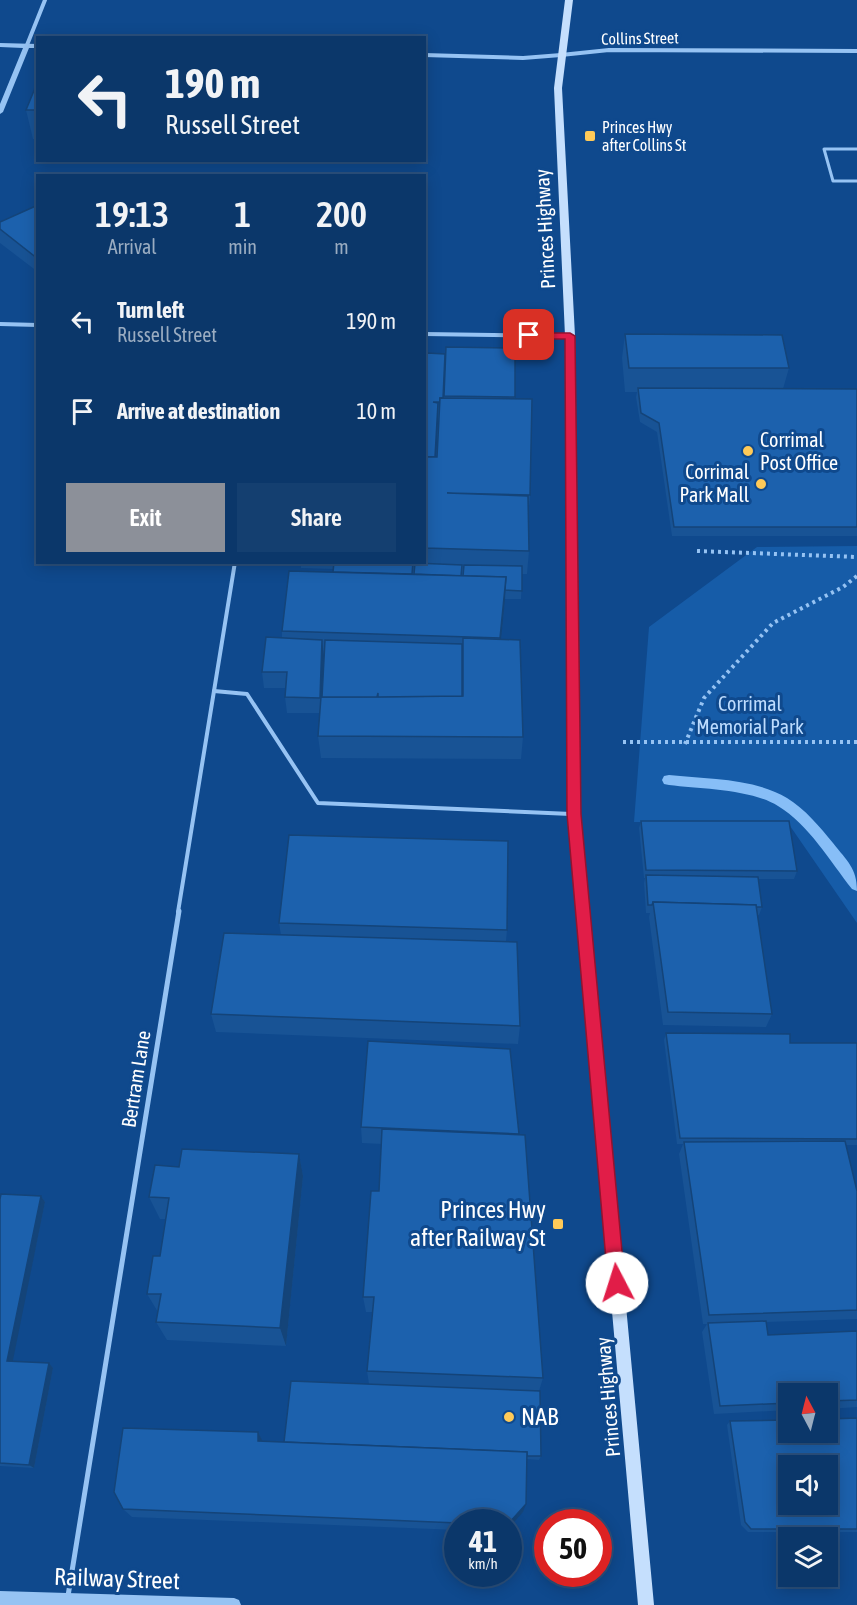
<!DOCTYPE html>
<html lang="en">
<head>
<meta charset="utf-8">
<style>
  :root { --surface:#0b376a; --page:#143f70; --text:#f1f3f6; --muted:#9aacc1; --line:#2b517e; --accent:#8c9099 }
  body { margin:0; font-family:"Asap Condensed",sans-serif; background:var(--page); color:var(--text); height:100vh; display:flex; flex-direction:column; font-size:22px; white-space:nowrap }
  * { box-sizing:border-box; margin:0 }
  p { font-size:20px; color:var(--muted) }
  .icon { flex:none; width:33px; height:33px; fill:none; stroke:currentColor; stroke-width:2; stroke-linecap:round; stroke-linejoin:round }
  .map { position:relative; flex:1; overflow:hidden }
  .drawer { position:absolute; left:36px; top:174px; width:390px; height:390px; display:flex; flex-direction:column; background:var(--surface); border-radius:0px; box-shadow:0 3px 15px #0003,0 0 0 2px var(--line) }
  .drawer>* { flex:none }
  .top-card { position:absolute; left:36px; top:36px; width:390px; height:126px; border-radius:0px; box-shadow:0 3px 15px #0003,0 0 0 2px var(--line); background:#0b376a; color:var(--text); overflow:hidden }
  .needle { width:39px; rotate:353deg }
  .fabs { position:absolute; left:778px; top:1383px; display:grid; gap:12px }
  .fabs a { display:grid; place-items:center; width:60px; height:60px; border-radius:0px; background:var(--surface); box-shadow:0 3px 15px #0003,0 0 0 2px var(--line); font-size:30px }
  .speed { position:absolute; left:444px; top:1509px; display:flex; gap:12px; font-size:30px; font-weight:700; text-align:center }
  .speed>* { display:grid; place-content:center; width:78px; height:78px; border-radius:50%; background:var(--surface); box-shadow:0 3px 15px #0003,0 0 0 2px var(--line); line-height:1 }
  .speed small { font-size:15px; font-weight:400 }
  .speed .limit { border:9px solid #d22; background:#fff; color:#111 }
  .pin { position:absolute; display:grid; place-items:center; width:51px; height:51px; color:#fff; margin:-26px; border-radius:12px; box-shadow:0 3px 9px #0006 }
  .me { position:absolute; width:66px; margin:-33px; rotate:355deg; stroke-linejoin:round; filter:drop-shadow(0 0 4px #0008) }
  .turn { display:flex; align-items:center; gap:21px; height:126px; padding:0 30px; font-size:27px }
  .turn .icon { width:78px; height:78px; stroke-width:2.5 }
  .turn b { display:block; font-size:42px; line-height:51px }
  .eta { display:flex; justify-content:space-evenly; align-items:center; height:102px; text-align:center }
  .eta b { font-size:36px; font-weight:600; line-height:42px }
  .primary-button { display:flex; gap:12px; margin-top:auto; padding:12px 30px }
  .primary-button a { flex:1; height:69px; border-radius:0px; background:var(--accent); color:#fff; font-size:24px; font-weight:600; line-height:69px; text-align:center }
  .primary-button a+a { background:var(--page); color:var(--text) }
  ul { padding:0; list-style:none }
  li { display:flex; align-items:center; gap:18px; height:90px; padding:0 30px }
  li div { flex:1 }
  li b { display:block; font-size:22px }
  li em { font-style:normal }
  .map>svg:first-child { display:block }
</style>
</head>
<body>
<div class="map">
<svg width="857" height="1605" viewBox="0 0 857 1605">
  <rect width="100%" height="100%" fill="#0f498d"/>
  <path fill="#165ca8" d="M857,546V923L788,823L634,822L649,627L757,547Z"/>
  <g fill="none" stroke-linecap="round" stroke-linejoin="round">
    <path fill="#87bef7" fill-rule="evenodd" d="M669,775C706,779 754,778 787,798C805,809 820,827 833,843C847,861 857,868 857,891L852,889C830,861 809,825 778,806C751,789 701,789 669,785L664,784L662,780L664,776Z"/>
    <g stroke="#96c3f3" stroke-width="4" stroke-dasharray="3 4" stroke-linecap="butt">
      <path d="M697,551L857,557"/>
      <path d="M623,742H857"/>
      <path d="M685,744L704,698L773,623L843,587L857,576"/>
    </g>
    <path stroke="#96c3f3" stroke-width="3" d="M857,149H824L833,181H857"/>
    <g stroke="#96c3f3" stroke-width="4">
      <path d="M214,691L247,694L318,803L571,814"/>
      <path d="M178,912L235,562"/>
    </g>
    <path stroke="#96c3f3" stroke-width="5" d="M68,1596L179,911"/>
    <g stroke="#96c3f3" stroke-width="4">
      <path d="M27,45L45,0"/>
      <path d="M561,55L609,50L857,51"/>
      <path d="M0,324L38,325"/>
      <path d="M424,334L570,336"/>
    </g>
    <g fill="#96c3f3" fill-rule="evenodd">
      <path d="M0,43L38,44V48H29L3,112L0,114V104L23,48L0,47Z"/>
      <path d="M424,53L523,56L561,53L564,55L561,57L523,60L424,57Z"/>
      <path d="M0,1591L234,1598L239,1600L241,1605H0Z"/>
    </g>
    <path fill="#c5dffd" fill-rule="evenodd" d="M565,0H573L562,88L575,336L580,814L654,1605H638L568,814L565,336L554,88Z"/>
  </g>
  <g fill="#185395">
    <path d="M38,81V139H33L26,110Z"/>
    <path d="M38,205V272L0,243V222Z"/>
    <path d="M625,334L789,368L783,389H857V536H672L657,432L640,422L636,397L637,392H625L622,358Z"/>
    <path d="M446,347L515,354V399L530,495L528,518L529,551L527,574H522L521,599H505L501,639L523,737L521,759L321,758L318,736L320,713H287L285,697L286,688H264L262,672L282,638V631L333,572L334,569L301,568V562H424V361L425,387L445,354L444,398Z"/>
    <path d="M641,821L797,871L794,879H758L762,907L759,915H757L772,1014L766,1027L663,1025L649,917L650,913H646L644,883L645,878H644L639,828Z"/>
    <path d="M279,923L507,930L506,941L520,1026L518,1044L216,1032L211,1014L281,935Z"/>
    <path d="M666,1033L790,1043H857V1145H846L857,1191V1319L766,1322L768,1335L857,1331V1407L828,1409V1394H789V1410L714,1414L702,1332L707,1324H703L679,1154L683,1144H677L664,1040Z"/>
    <path d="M510,1049L543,1378L539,1391L541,1456L539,1460L526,1459L523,1512L508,1522H458V1530L132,1517L123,1509L258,1432L262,1441L284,1442L369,1384L367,1371L372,1312H366L363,1297L379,1191L382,1144L362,1143L361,1127Z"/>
    <path d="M299,1154L303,1176L286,1346L167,1340L156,1322L158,1312L147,1294L160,1256L165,1219H160L149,1197L179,1167Z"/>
    <path d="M41,1196L45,1202L12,1361L49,1363L53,1368L34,1468L0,1466V1199Z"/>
    <path d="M857,1418V1532H748L741,1525L727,1425L730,1421Z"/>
  </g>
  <g fill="#144479">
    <path d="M438,403V420L435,480V463Z"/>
    <path d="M506,577L505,600L499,660L500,638Z"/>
    <path d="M322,640L324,656L322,714L320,698Z"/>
    <path d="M299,1154L303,1176L286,1346L280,1328Z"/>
    <path d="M41,1196L45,1202L12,1365L7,1361Z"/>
    <path d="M49,1363L53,1368L34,1468L29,1465Z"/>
    <path d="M258,1432L263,1442L258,1441Z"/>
    <path d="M526,1504L523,1512L508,1529V1524Z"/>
  </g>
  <g fill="#1c61ad" stroke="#144479" stroke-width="1.5" fill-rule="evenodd">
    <path d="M38,81V110H26Z"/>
    <path d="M38,205V259L0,229V222Z"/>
    <path d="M625,334L782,335L789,368H629Z"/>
    <path d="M446,347L508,348L515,354V397L444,396Z"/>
    <path d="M427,353L445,354L443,398H440V402H433L438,403L435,457H424V387Z"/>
    <path d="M424,361H426L425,387H424Z"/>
    <path d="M638,388L857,389V527H674L659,423L641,413Z"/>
    <path d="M440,398L532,399L530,495L447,493L528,496L529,551L424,548V457H437Z"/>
    <path d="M334,562H413L412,574L333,572Z"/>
    <path d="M415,563L462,565L461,576L414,574Z"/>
    <path d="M464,565L522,566V591L505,590L506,577L463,576Z"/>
    <path d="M289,571L506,577L500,638L282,631Z"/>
    <path d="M266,637L322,640L320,698L285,697L287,672H262Z"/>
    <path d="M463,638L520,640L523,737L318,736L321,697L463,696Z"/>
    <path d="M325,640L462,644V696L378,697V693L377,697H322Z"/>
    <path d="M641,821H789L797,871L646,870Z"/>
    <path d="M289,835L508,841L507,930L279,923Z"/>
    <path d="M646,875L758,877L762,907H756V905L653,902L652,905H648Z"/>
    <path d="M653,902L756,905L772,1014L668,1012Z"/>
    <path d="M224,933L517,942L520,1026L211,1014Z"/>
    <path d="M666,1033L790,1034V1043H857V1139L680,1138Z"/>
    <path d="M368,1041L510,1049L519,1134L361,1127Z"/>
    <path d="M382,1129L525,1135L543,1378L367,1371L374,1297H363L371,1191H379Z"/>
    <path d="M845,1141L857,1191V1310L709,1315L684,1142Z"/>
    <path d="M182,1149L299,1154L280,1328L156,1322L161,1294H147L153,1256H160L169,1198L149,1197L155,1165L179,1167Z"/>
    <path d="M1,1194L41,1196L7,1361L49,1363L29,1465L0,1463V1199Z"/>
    <path d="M766,1321L768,1335L857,1331V1400L828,1401V1394H789V1403L720,1406L708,1323Z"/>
    <path d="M291,1381L540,1391L541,1456H527V1452L284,1442Z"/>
    <path d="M857,1418V1529H751L745,1522L730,1421L789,1420V1432H828V1419ZM789,1466H828V1504H789Z"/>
    <path d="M123,1428L258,1432V1441L527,1452L526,1504L508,1524V1522L458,1523L123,1509L114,1492Z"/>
  </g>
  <path fill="#e11d48" stroke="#92132f" stroke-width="1.5" d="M525,333H570L575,336L581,814L625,1283L623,1289L617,1291L611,1289L608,1283L567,814L565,339H529L525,338Z"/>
  <g fill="#ffca58" stroke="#0f498d" stroke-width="2">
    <rect x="584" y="130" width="12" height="12" rx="3"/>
    <circle cx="748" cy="451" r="6"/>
    <circle cx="761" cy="484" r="6"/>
    <rect x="552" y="1218" width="12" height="12" rx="3"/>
    <circle cx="509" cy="1417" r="6"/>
  </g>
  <g text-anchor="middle" stroke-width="6" stroke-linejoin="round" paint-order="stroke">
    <g font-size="16" fill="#fff" stroke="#0f498d">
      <text transform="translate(640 38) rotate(-1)" y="6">Collins Street</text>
    </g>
    <g font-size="16" fill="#fff" stroke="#0f498d" text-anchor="start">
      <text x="602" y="133">Princes Hwy<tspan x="602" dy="18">after Collins St</tspan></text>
    </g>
    <g font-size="20" fill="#fff" stroke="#0f498d">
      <text transform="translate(545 229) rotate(-93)" y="7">Princes Highway</text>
      <text transform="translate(136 1079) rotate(-81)" y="7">Bertram Lane</text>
      <text transform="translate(608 1397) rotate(-95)" y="7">Princes Highway</text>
    </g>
    <g font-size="20" fill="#fff" stroke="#0f498d" text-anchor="start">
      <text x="760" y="447">Corrimal<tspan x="760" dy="23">Post Office</tspan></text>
      <text x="749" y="479" text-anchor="end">Corrimal<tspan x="749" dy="23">Park Mall</tspan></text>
    </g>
    <g font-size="20" fill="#bddcfe" stroke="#0f498d">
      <text x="750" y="711">Corrimal<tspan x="750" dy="23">Memorial Park</tspan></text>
    </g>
    <g font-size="24" fill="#fff" stroke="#0f498d" text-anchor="end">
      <text x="546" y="1218">Princes Hwy<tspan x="546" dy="28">after Railway St</tspan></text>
      <text x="521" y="1425" text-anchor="start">NAB</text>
    </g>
    <g font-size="24" fill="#fff" stroke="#0f498d">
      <text transform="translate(117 1579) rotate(2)" y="8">Railway Street</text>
    </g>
  </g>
</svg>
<div class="fabs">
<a><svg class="needle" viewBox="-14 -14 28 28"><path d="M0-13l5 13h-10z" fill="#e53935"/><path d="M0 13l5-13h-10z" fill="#9aacc1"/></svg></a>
<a><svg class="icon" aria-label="sound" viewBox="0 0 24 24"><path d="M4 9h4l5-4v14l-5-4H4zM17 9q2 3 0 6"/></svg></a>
<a><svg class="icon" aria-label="layers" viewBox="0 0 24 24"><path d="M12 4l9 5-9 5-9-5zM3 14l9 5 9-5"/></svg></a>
</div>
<div class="speed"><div>41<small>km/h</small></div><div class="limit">50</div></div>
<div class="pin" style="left:529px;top:335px;background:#d93025"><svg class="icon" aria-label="arrive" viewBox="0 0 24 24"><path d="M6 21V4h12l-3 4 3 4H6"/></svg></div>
<svg class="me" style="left:617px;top:1283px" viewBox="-20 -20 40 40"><circle r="19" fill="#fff"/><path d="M0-13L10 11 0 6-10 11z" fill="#e11d48"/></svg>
<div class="top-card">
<div class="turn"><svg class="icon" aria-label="left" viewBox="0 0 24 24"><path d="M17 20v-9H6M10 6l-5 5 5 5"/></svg><div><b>190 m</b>Russell Street</div></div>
</div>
<section class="drawer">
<div class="eta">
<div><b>19:13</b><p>Arrival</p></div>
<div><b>1</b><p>min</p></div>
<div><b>200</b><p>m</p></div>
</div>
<ul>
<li><svg class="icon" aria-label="left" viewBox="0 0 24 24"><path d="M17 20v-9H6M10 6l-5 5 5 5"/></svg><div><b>Turn left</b><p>Russell Street</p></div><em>190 m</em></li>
<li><svg class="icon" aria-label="arrive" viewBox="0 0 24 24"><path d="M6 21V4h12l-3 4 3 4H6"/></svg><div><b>Arrive at destination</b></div><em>10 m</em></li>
</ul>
<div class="primary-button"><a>Exit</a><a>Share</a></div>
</section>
</div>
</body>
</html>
